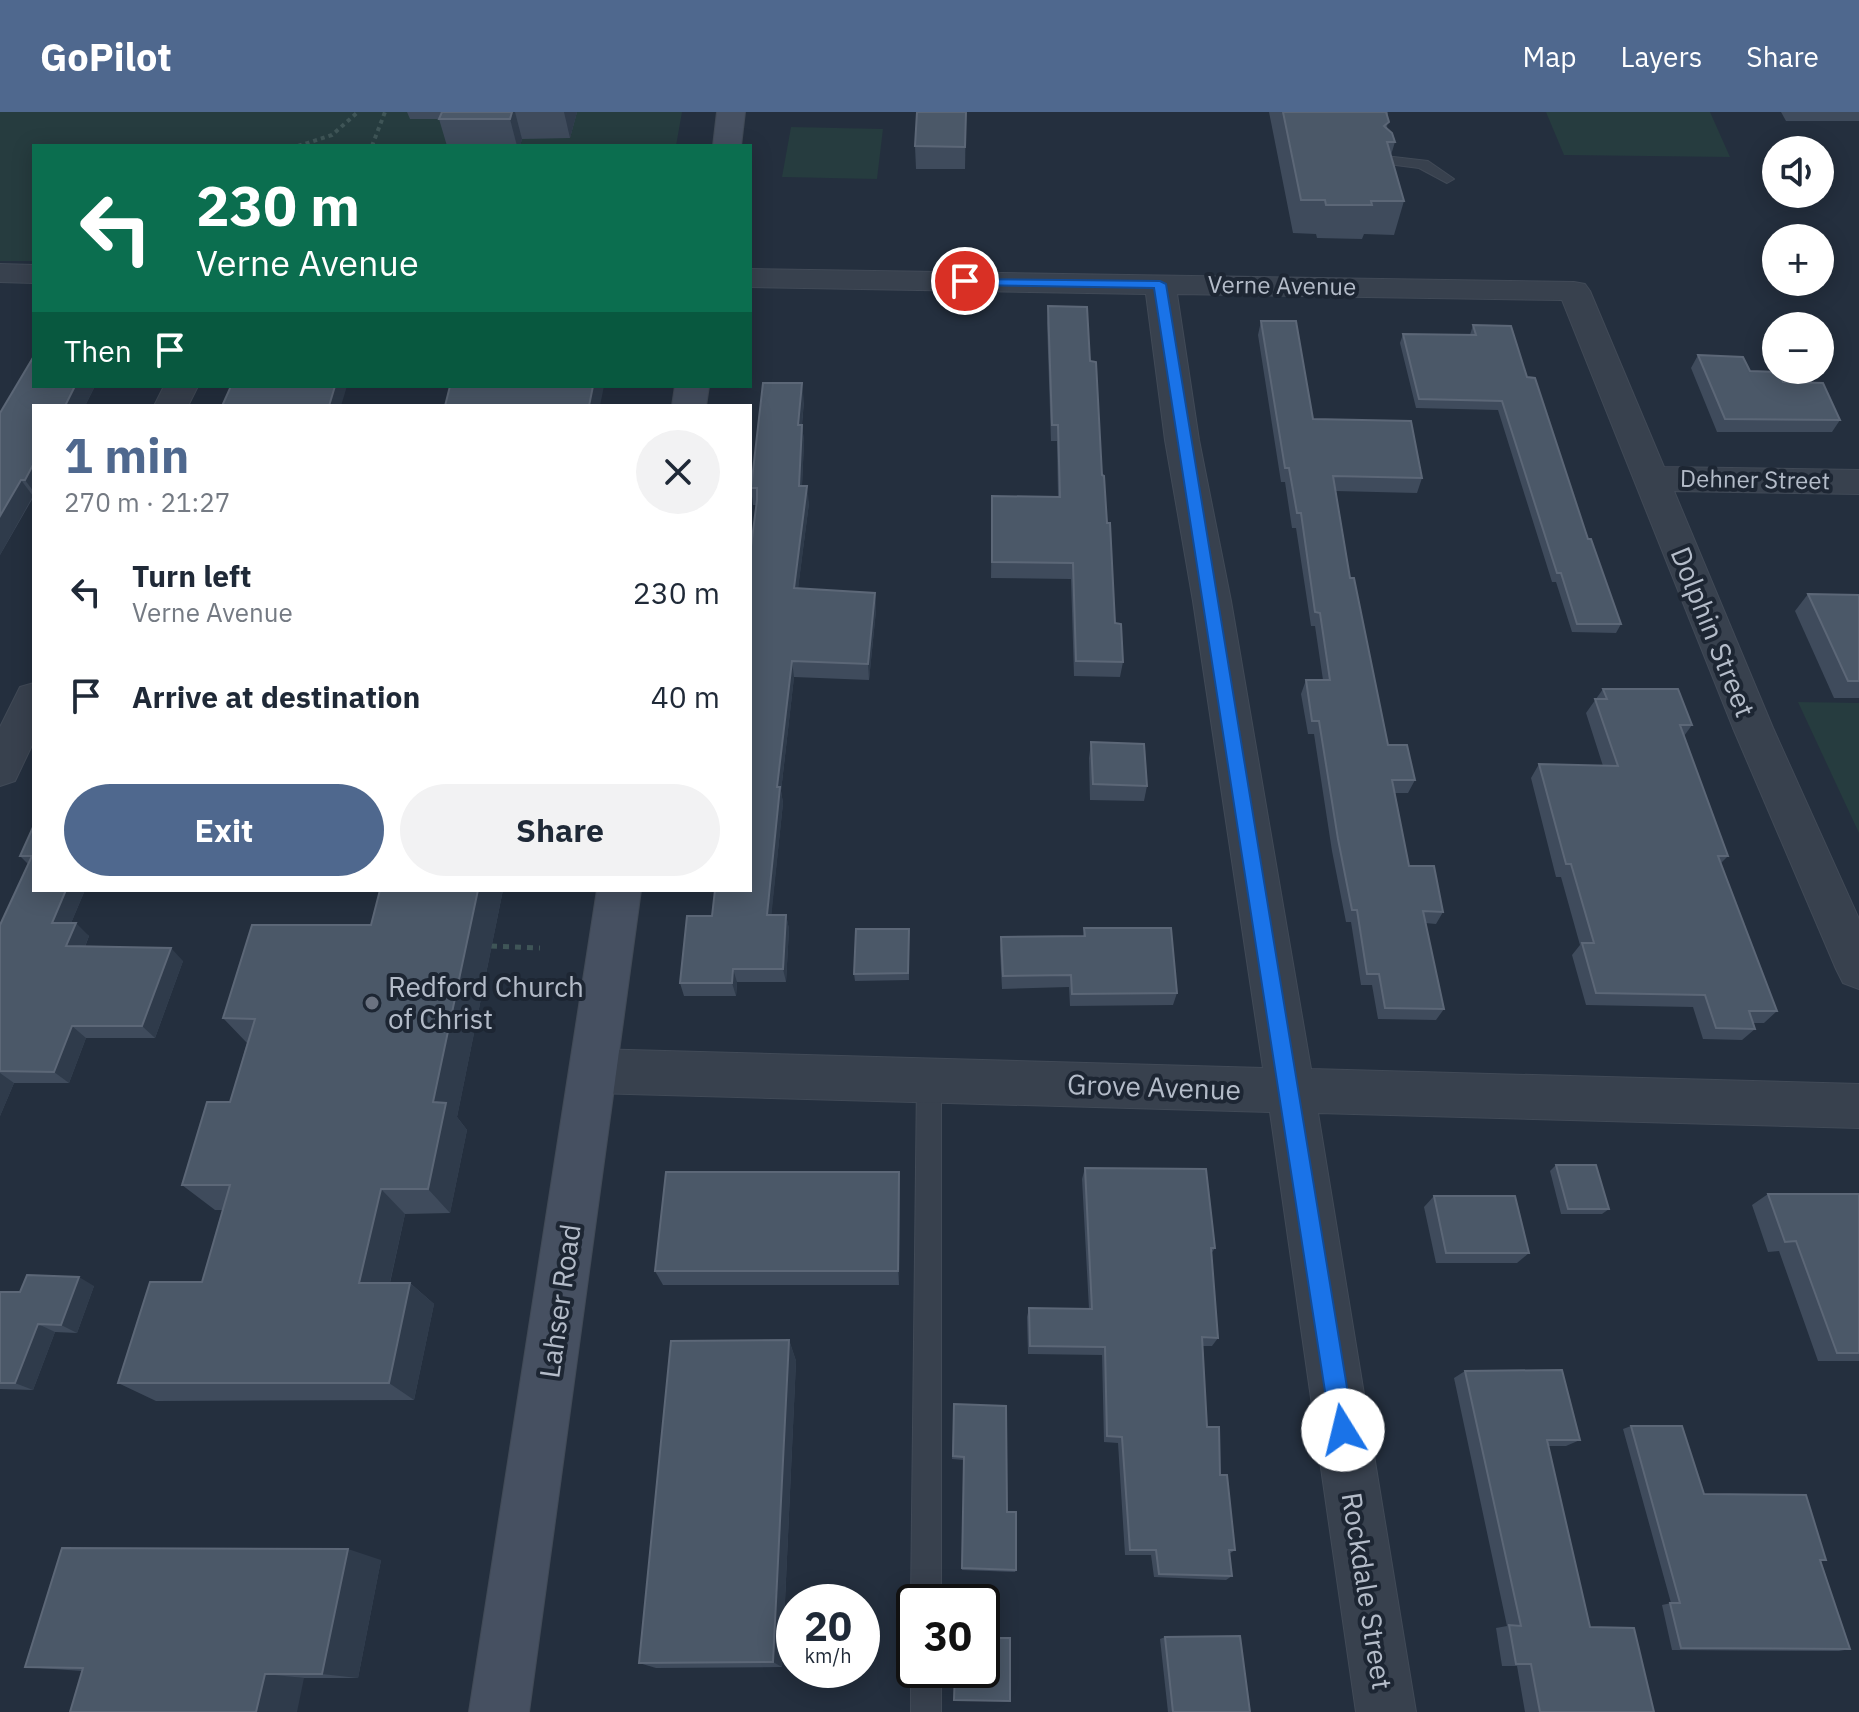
<!DOCTYPE html>
<html lang="en">
<head>
<meta charset="utf-8">
<style>
  :root { --surface:#fff; --page:#f2f2f3; --text:#1f2937; --muted:#747a83; --accent:#4f688e }
  body { margin:0; font-family:"IBM Plex Sans",sans-serif; background:var(--page); color:var(--text); height:100vh; display:flex; flex-direction:column; font-size:30px; white-space:nowrap }
  * { box-sizing:border-box; margin:0 }
  p { font-size:26px; color:var(--muted) }
  .icon { flex:none; width:44px; height:44px; fill:none; stroke:currentColor; stroke-width:2; stroke-linecap:round; stroke-linejoin:round }
  .map { position:relative; flex:1; overflow:hidden }
  .panel { position:absolute; left:32px; top:292px; width:720px; height:488px; display:flex; flex-direction:column; background:var(--surface); border-radius:0px; box-shadow:0 4px 20px #0003 }
  .panel>* { flex:none }
  .top-card { position:absolute; left:32px; top:32px; width:720px; height:244px; border-radius:0px; box-shadow:0 4px 20px #0003; background:#0b6e4f; color:#fff; overflow:hidden }
  .fabs { position:absolute; left:1762px; top:24px; display:grid; gap:16px }
  .fabs a { display:grid; place-items:center; width:72px; height:72px; border-radius:50%; background:var(--surface); box-shadow:0 4px 20px #0003; font-size:40px }
  .speed { position:absolute; left:776px; top:1472px; display:flex; gap:16px; font-size:40px; font-weight:700; text-align:center }
  .speed>* { display:grid; place-content:center; width:104px; height:104px; border-radius:50%; background:var(--surface); box-shadow:0 4px 20px #0003; line-height:1 }
  .speed small { font-size:20px; font-weight:400 }
  .speed .limit { border:4px solid #111; border-radius:12px; background:#fff; color:#111 }
  .pin { position:absolute; display:grid; place-items:center; width:68px; height:68px; color:#fff; margin:-34px; border:4px solid #fff; border-radius:50%; box-shadow:0 2px 8px #0007 }
  .me { position:absolute; width:88px; margin:-44px; rotate:351deg; stroke-linejoin:round; filter:drop-shadow(0 0 6px #0008) }
  .turn { display:flex; align-items:center; gap:28px; height:168px; padding:0 32px; font-size:36px }
  .turn .icon { width:104px; height:104px; stroke-width:2.5 }
  .turn b { display:block; font-size:56px; line-height:68px }
  .then { display:flex; align-items:center; height:76px; padding:0 32px; background:#0003; gap:16px; font-size:30px }
  .round { display:grid; place-items:center; flex:none; width:84px; height:84px; border-radius:42px; background:var(--page) }
  .summary { display:flex; align-items:center; justify-content:space-between; height:136px; padding:0 32px }
  h1 { font-size:48px; font-weight:800; line-height:60px; color:var(--accent) }
  .action { display:flex; gap:16px; margin-top:auto; padding:16px 32px }
  .action a { flex:1; height:92px; border-radius:48px; background:var(--accent); color:#fff; font-size:32px; font-weight:800; line-height:92px; text-align:center }
  .action a+a { background:var(--page); color:var(--text) }
  ul { padding:0; list-style:none }
  li { display:flex; align-items:center; gap:24px; height:104px; padding:0 32px }
  li div { flex:1 }
  li b { display:block; font-size:30px }
  li em { font-style:normal }
  header { display:flex; align-items:center; gap:48px; box-sizing:border-box; height:112px; padding:0 40px; background:var(--accent); color:#fff }
  header strong { font-size:38px }
  nav { display:flex; gap:44px; margin-inline-start:auto; font-size:28px }
  .map>svg:first-child { display:block }
</style>
</head>
<body>
<header>
<strong>GoPilot</strong>
<nav><a>Map</a><a>Layers</a><a>Share</a></nav>
</header>
<div class="map">
<svg width="1859" height="1600" viewBox="0 0 1859 1600">
  <rect width="100%" height="100%" fill="#242f3e"/>
  <g fill="#263c3f">
    <path d="M0,0H682L676,34H34V149H0Z"/>
    <path d="M1546,0H1710L1730,45L1564,43Z"/>
    <path d="M791,15L883,17L877,67L782,65Z"/>
    <path d="M1798,590L1859,591V721Z"/>
  </g>
  <g fill="none" stroke-linecap="round" stroke-linejoin="round">
    <g stroke="#414a57" stroke-width="2">
      <g id="service">
        <path d="M1385,44L1428,49L1454,67L1447,71L1419,56L1380,51L1378,48Z"/>
        <path d="M929,958L937,961L941,969V1490H914V1496L911,1490L917,969L921,961Z"/>
        <path d="M914,1551V1558H941V1600H911V1558Z"/>
      </g>
    </g>
    <g stroke="#414a57" stroke-width="2">
      <g id="minor">
        <path d="M0,152L34,153V171L0,170Z"/>
        <path d="M750,157L1574,170L1585,172L1590,179L1664,355L1859,358V382L1674,379L1773,616L1859,807V877L1843,871L1836,857L1733,616L1562,188L1177,182L1199,328L1231,489L1311,957L1859,972V1016L1318,1001L1416,1600H1356L1270,1000L593,981L576,974L569,959L576,944L593,937L1263,956L1193,489L1165,328L1146,182L750,175Z"/>
        <path d="M164,274H198L188,294H154Z"/>
        <path d="M34,571V629L15,669L0,674V615L20,575Z"/>
      </g>
    </g>
    <g stroke="#414a57" stroke-width="2">
      <g id="secondary">
        <path d="M717,0H745L741,34H713Z"/>
        <path d="M675,274H709L706,294H672Z"/>
        <path d="M597,778H641L529,1600H469Z"/>
      </g>
    </g>
    <g stroke="#3f5557" stroke-width="4" stroke-dasharray="4 4" stroke-linecap="butt">
      <path d="M298,34L332,23L358,0"/>
      <path d="M372,34L385,0"/>
    </g>
    <path stroke="#3f5557" stroke-width="5" stroke-dasharray="6 6" stroke-linecap="butt" d="M491,834L540,836"/>
    <use href="#service" fill="#38414e" fill-rule="evenodd"/>
    <use href="#minor" fill="#38414e" fill-rule="evenodd"/>
    <use href="#secondary" fill="#465061" fill-rule="evenodd"/>
  </g>
  <g fill="#3f4b5c">
    <path d="M407,0H577L570,26L522,27L520,34H447L439,7H410Z"/>
    <path d="M966,0L965,57H916L915,34Z"/>
    <path d="M1269,0H1388L1387,17L1395,30L1391,43L1404,89L1394,123L1364,122L1362,127L1317,126L1316,122L1293,121Z"/>
    <path d="M1781,0H1859V9H1786Z"/>
    <path d="M1048,194L1090,249L1107,411L1115,511L1123,550L1120,565L1074,564L1071,467L991,466L992,384L1058,385L1057,329H1051L1047,211Z"/>
    <path d="M1261,209L1313,307L1422,366L1417,381L1335,379L1350,466L1388,633L1415,668L1408,681H1395L1409,754L1443,800L1436,812L1425,811L1444,897L1436,908L1378,907L1372,873H1361L1351,810H1346L1332,739L1314,622H1308L1301,582L1306,568H1323L1315,514H1311L1296,416H1292L1285,370H1281L1258,223Z"/>
    <path d="M1473,213L1527,265L1621,512L1616,521L1572,520L1556,470H1552L1498,298L1416,296L1400,231L1403,222L1470,223Z"/>
    <path d="M1698,243L1783,270L1840,308L1832,320H1717L1691,256Z"/>
    <path d="M95,274L85,294H34V384L0,443V301Z"/>
    <path d="M804,289L802,313L804,330L802,374L809,391L798,476L875,481L876,498L869,568L794,565L781,679L783,691L771,803H786L789,817L786,870H737L736,884H684L680,871L712,804L750,778L757,393H753L751,376Z"/>
    <path d="M1808,482L1859,483V586H1834L1795,499Z"/>
    <path d="M1603,577L1692,613L1684,624L1728,744L1721,751L1777,899L1764,911H1753L1755,917L1742,928L1703,927L1693,895L1586,893L1572,843L1580,833L1561,765H1556L1531,666L1539,652L1603,654L1586,601Z"/>
    <path d="M1091,630L1147,674L1144,689L1090,688L1089,646Z"/>
    <path d="M34,713V778H85L71,811L89,824L85,835L183,849L155,926H86L69,971H14L0,1004V813L28,752L20,744Z"/>
    <path d="M380,778H503L457,1005L467,1018L450,1101L405,1102L390,1171H410L434,1192L414,1288L156,1289L118,1271L202,1170L223,1098H215L182,1073L230,990L247,931L223,906L371,813Z"/>
    <path d="M1084,816L1177,881L1173,893L1070,894L1069,875L1002,877L1000,838L1001,825L1083,824Z"/>
    <path d="M909,817V868L855,869L854,862Z"/>
    <path d="M1556,1053L1609,1097L1602,1102H1561L1550,1059Z"/>
    <path d="M1085,1056L1215,1136L1211,1142L1218,1226L1212,1234H1203L1207,1315L1220,1363L1235,1438L1229,1442L1232,1464L1226,1468L1154,1465L1151,1443H1125L1118,1331L1104,1330L1102,1243L1028,1242L1027,1205L1029,1196L1089,1197L1082,1067Z"/>
    <path d="M900,1077L899,1173H663L655,1159Z"/>
    <path d="M1768,1082H1859V1249H1818L1779,1139L1768,1140L1752,1093Z"/>
    <path d="M1434,1084L1529,1141L1517,1151H1436L1424,1095Z"/>
    <path d="M94,1174L77,1221L55,1220L33,1278L0,1277V1180H20Z"/>
    <path d="M789,1228L796,1249L782,1555L656,1556L639,1551Z"/>
    <path d="M1465,1259L1580,1328L1566,1334H1548L1590,1515L1654,1600H1525L1517,1554H1502L1496,1516L1507,1514L1454,1266Z"/>
    <path d="M954,1292L1007,1400L1016,1458L1015,1460L962,1458L964,1348L952,1347Z"/>
    <path d="M1631,1314L1704,1382L1826,1448L1821,1449L1850,1537L1839,1539L1672,1538L1662,1493L1671,1491L1623,1317Z"/>
    <path d="M381,1448L358,1566H304L82,1559L25,1555Z"/>
    <path d="M1165,1525L1250,1600H1168L1160,1527Z"/>
  </g>
  <g fill="#2f3b4b">
    <path d="M512,0H515L522,27L520,34H517L510,7Z"/>
    <path d="M564,0H577L570,26Z"/>
    <path d="M802,271L804,289L800,330L798,313Z"/>
    <path d="M75,274H95L85,294H65Z"/>
    <path d="M335,274H347L341,294H329Z"/>
    <path d="M593,274H604L600,294H589Z"/>
    <path d="M802,313L804,330L801,391L799,374Z"/>
    <path d="M34,351V380L25,368Z"/>
    <path d="M21,368L33,384L0,443V404Z"/>
    <path d="M807,374L809,391L796,493L794,476Z"/>
    <path d="M875,481L876,498L869,568L868,552Z"/>
    <path d="M792,549L794,565L781,679L783,691L770,817L767,803L777,675Z"/>
    <path d="M66,778H85L66,823L52,811Z"/>
    <path d="M478,778H503L457,1005L467,1018L450,1101L428,1077L433,990Z"/>
    <path d="M786,803L789,817L786,870L783,857Z"/>
    <path d="M76,811L89,824L80,847L66,834Z"/>
    <path d="M171,836L183,849L155,926L142,914Z"/>
    <path d="M733,857L737,870L736,884L732,871Z"/>
    <path d="M72,914L86,926L69,971L54,960Z"/>
    <path d="M0,961L14,971L0,1004Z"/>
    <path d="M899,1060L900,1077L899,1173L898,1159Z"/>
    <path d="M381,1077L405,1102L385,1192L359,1171Z"/>
    <path d="M79,1165L94,1174L77,1221L61,1213Z"/>
    <path d="M410,1171L434,1192L414,1288L389,1271Z"/>
    <path d="M38,1212L55,1220L33,1278L15,1271Z"/>
    <path d="M789,1228L796,1249L782,1555L773,1550Z"/>
    <path d="M348,1437L381,1448L358,1566L322,1562Z"/>
    <path d="M265,1562L304,1566L297,1600H256Z"/>
  </g>
  <g fill="#4b5868" stroke="#5c6777" stroke-width="2">
    <path d="M442,0H512L510,7H439Z"/>
    <path d="M917,0H966L965,35L915,34Z"/>
    <path d="M1283,0H1386L1389,10L1384,14L1392,21L1395,30H1387L1404,89H1371L1372,93H1326L1325,88H1301Z"/>
    <path d="M1048,194L1087,195L1090,249L1096,250L1102,363L1104,364L1107,411H1110L1115,511L1121,512L1123,550L1076,549L1073,451L992,450V384L1060,385L1058,313H1052Z"/>
    <path d="M1261,209H1296L1313,307L1411,309L1422,366L1333,364L1350,466H1354L1388,633H1407L1415,668H1392L1409,754H1434L1443,800L1423,799L1444,897L1385,896L1379,862H1367L1357,798H1352L1338,727L1319,609H1312L1306,568H1330L1320,501L1315,500L1301,401H1297L1289,356H1285Z"/>
    <path d="M1473,213L1511,214L1527,265L1535,266L1588,427H1591L1621,512H1577L1561,461H1557L1502,289L1419,287L1403,222L1476,223Z"/>
    <path d="M1698,243L1743,245L1750,259L1778,260L1783,270L1823,271L1840,308L1725,307Z"/>
    <path d="M34,244V274H75L65,294H34V351L25,368H21L0,404V301Z"/>
    <path d="M763,271H802L798,313H802L799,374H807L794,476L875,481L868,552L792,549L777,675H780L767,803H786L783,857H733L732,871H680L687,804H712L715,778H750V442L757,388V376H751Z"/>
    <path d="M231,274H335L329,294H222Z"/>
    <path d="M450,274H593L589,294H445Z"/>
    <path d="M1808,482L1859,483V569H1848Z"/>
    <path d="M1603,577H1678L1692,613H1680L1728,744H1718L1777,899H1749L1755,917L1716,916L1705,883L1596,881L1582,831H1594L1571,752H1566L1539,652L1618,654L1595,587H1607Z"/>
    <path d="M1091,630L1144,632L1147,674L1093,672Z"/>
    <path d="M34,713V778H66L52,811H76L66,834L171,836L142,914H72L54,960L0,959V813L32,744H20Z"/>
    <path d="M380,778H478L433,990L446,991L428,1077H381L359,1171H410L389,1271H118L150,1170H202L230,1073H182L207,990H230L255,907L223,906L252,813H371Z"/>
    <path d="M1084,816H1171L1177,881L1072,882L1071,863L1003,864L1001,825L1085,824Z"/>
    <path d="M856,817H909L908,861L854,862Z"/>
    <path d="M1556,1053H1596L1609,1097H1568Z"/>
    <path d="M1085,1056L1206,1057L1215,1136H1211L1218,1226L1202,1225L1207,1315H1219L1220,1363H1227L1235,1438H1229L1232,1464L1159,1462L1156,1438H1130L1122,1325L1107,1324L1105,1235L1030,1234L1029,1196L1092,1197Z"/>
    <path d="M666,1060H899L898,1159H655Z"/>
    <path d="M1768,1082H1859V1241H1837L1796,1129L1785,1130Z"/>
    <path d="M1434,1084H1515L1529,1141H1446Z"/>
    <path d="M27,1163L79,1165L61,1213L38,1212L15,1271H0V1180H20Z"/>
    <path d="M789,1228L773,1550L639,1551L671,1229Z"/>
    <path d="M1562,1258L1580,1328H1547L1590,1515L1634,1516L1654,1600H1540L1531,1552H1516L1509,1513L1521,1514L1465,1259Z"/>
    <path d="M954,1292L1006,1294L1007,1400H1016V1458L962,1456L964,1345L953,1344Z"/>
    <path d="M1631,1314H1682L1704,1382L1806,1383L1826,1448H1820L1850,1537L1681,1536L1670,1491H1680Z"/>
    <path d="M62,1436L348,1437L322,1562H265L256,1600H70L83,1556L25,1555Z"/>
    <path d="M1240,1524L1250,1600H1173L1165,1525Z"/>
    <path d="M982,1526H1010V1589L954,1588L955,1558H982Z"/>
  </g>
  <path fill="#1a73e8" stroke="#114b97" stroke-width="2" d="M960,167L1160,169L1166,172L1354,1318L1351,1326L1343,1330L1335,1326L1331,1318L1154,176L965,173L959,169Z"/>
  <circle fill="#6b7280" stroke="#1d2633" stroke-width="3" cx="372" cy="891" r="8"/>
  <g text-anchor="middle" stroke-width="8" stroke-linejoin="round" paint-order="stroke">
    <g font-size="24" fill="#b4bcc9" stroke="#1d2633">
      <text transform="translate(1282 174) rotate(1)" y="8">Verne Avenue</text>
      <text transform="translate(1755 368) rotate(1)" y="8">Dehner Street</text>
    </g>
    <g font-size="28" fill="#b4bcc9" stroke="#1d2633">
      <text transform="translate(1713 520) rotate(68)" y="10">Dolphin Street</text>
      <text transform="translate(1154 975) rotate(2)" y="10">Grove Avenue</text>
      <text transform="translate(560 1189) rotate(-82)" y="10">Lahser Road</text>
      <text transform="translate(1367 1479) rotate(81)" y="10">Rockdale Street</text>
    </g>
    <g font-size="28" fill="#b4bcc9" stroke="#1d2633" text-anchor="start">
      <text x="388" y="885">Redford Church<tspan x="388" dy="32">of Christ</tspan></text>
    </g>
  </g>
</svg>
<div class="fabs">
<a><svg class="icon" aria-label="sound" viewBox="0 0 24 24"><path d="M4 9h4l5-4v14l-5-4H4zM17 9q2 3 0 6"/></svg></a>
<a>+</a>
<a>−</a>
</div>
<div class="speed"><div>20<small>km/h</small></div><div class="limit">30</div></div>
<div class="pin" style="left:965px;top:169px;background:#d93025"><svg class="icon" aria-label="arrive" viewBox="0 0 24 24"><path d="M6 21V4h12l-3 4 3 4H6"/></svg></div>
<svg class="me" style="left:1343px;top:1318px" viewBox="-20 -20 40 40"><circle r="19" fill="#fff"/><path d="M0-13L10 11 0 6-10 11z" fill="#1a73e8"/></svg>
<div class="top-card">
<div class="turn"><svg class="icon" aria-label="left" viewBox="0 0 24 24"><path d="M17 20v-9H6M10 6l-5 5 5 5"/></svg><div><b>230 m</b>Verne Avenue</div></div>
<div class="then">Then<svg class="icon" aria-label="arrive" viewBox="0 0 24 24"><path d="M6 21V4h12l-3 4 3 4H6"/></svg></div>
</div>
<section class="panel">
<div class="summary"><div><h1>1 min</h1><p>270 m · 21:27</p></div><a class="round"><svg class="icon" aria-label="close" viewBox="0 0 24 24"><path d="M6 6l12 12M18 6L6 18"/></svg></a></div>
<ul>
<li><svg class="icon" aria-label="left" viewBox="0 0 24 24"><path d="M17 20v-9H6M10 6l-5 5 5 5"/></svg><div><b>Turn left</b><p>Verne Avenue</p></div><em>230 m</em></li>
<li><svg class="icon" aria-label="arrive" viewBox="0 0 24 24"><path d="M6 21V4h12l-3 4 3 4H6"/></svg><div><b>Arrive at destination</b></div><em>40 m</em></li>
</ul>
<div class="action"><a>Exit</a><a>Share</a></div>
</section>
</div>
</body>
</html>
